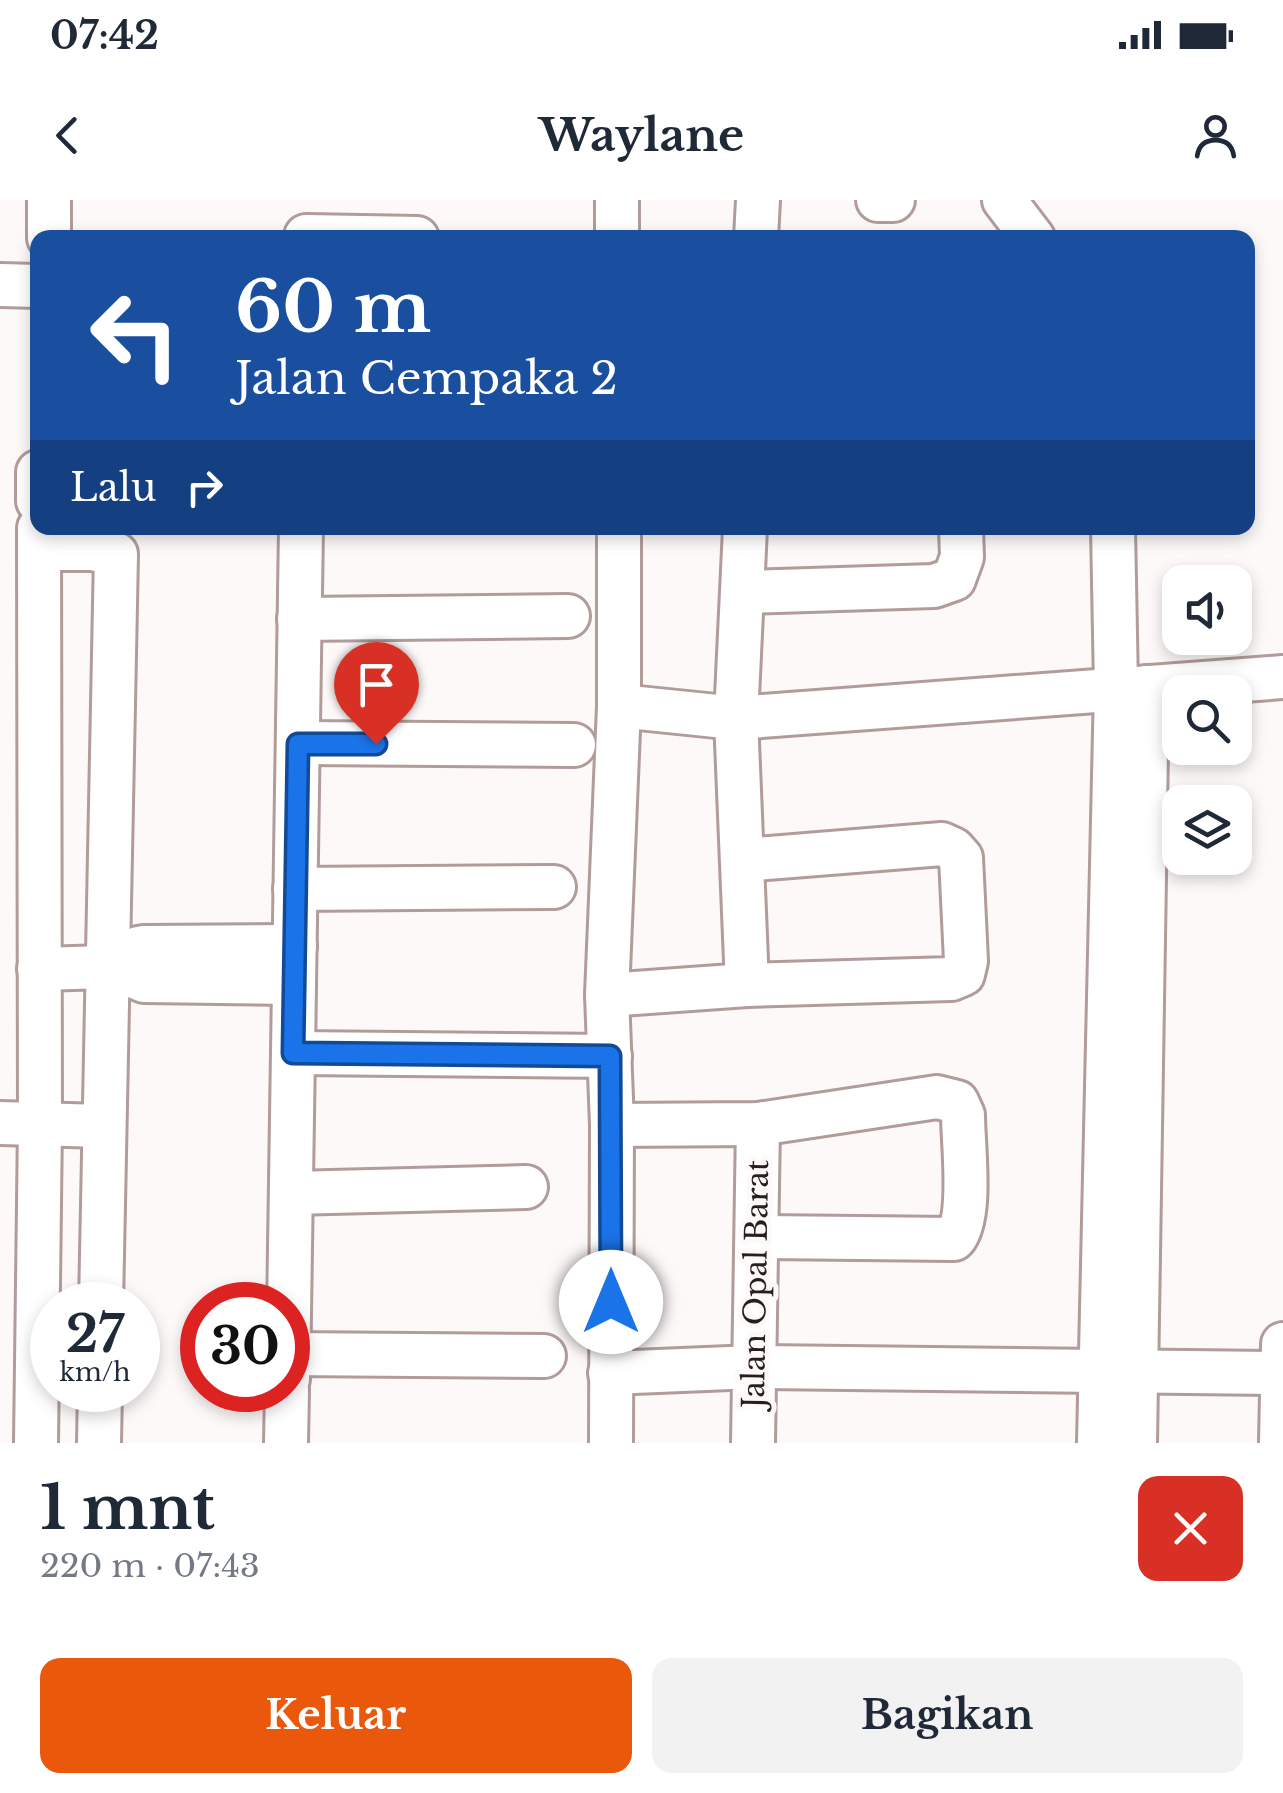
<!DOCTYPE html>
<html lang="id">
<head>
<meta charset="utf-8">
<style>
  :root { --surface:#fff; --page:#f2f2f3; --text:#1f2937; --muted:#747a83; --accent:#ea580c }
  body { margin:0; font-family:"Libre Baskerville",serif; background:var(--page); color:var(--text); height:100vh; display:flex; flex-direction:column; font-size:38px; white-space:nowrap }
  * { box-sizing:border-box; margin:0 }
  p { font-size:32px; color:var(--muted) }
  .icon { flex:none; width:55px; height:55px; fill:none; stroke:currentColor; stroke-width:2; stroke-linecap:round; stroke-linejoin:round }
  .map { position:relative; height:1243px; overflow:hidden }
  .details { display:flex; flex-direction:column; background:var(--surface); flex:1 }
  .details>* { flex:none }
  .hud { position:absolute; left:30px; top:30px; width:1225px; height:305px; border-radius:20px; box-shadow:0 5px 15px #0003; background:#1a4fa0; color:#fff; overflow:hidden }
  .controls { position:absolute; left:1162px; top:365px; display:grid; gap:20px }
  .controls a { display:grid; place-items:center; width:90px; height:90px; border-radius:20px; background:var(--surface); box-shadow:0 5px 15px #0003; font-size:50px }
  .speed { position:absolute; left:30px; top:1082px; display:flex; gap:20px; font-size:50px; font-weight:700; text-align:center }
  .speed>* { display:grid; place-content:center; width:130px; height:130px; border-radius:50%; background:var(--surface); box-shadow:0 5px 15px #0003; line-height:1 }
  .speed small { font-size:25px; font-weight:400 }
  .speed .limit { border:15px solid #d22; background:#fff; color:#111 }
  .pin { position:absolute; display:grid; place-items:center; width:85px; height:85px; color:#fff; margin:-102px -42px; border-radius:50% 50% 50% 0; rotate:-45deg; box-shadow:0 0 10px #0007 }
  .pin .icon { rotate:45deg }
  .me { position:absolute; width:110px; margin:-55px; rotate:0deg; stroke-linejoin:round; filter:drop-shadow(0 0 8px #0008) }
  .turn { display:flex; align-items:center; gap:35px; height:210px; padding:0 40px; font-size:45px }
  .turn .icon { width:130px; height:130px; stroke-width:2.5 }
  .turn b { display:block; font-size:70px; line-height:85px }
  .then { display:flex; align-items:center; height:95px; padding:0 40px; background:#0003; gap:20px; font-size:38px }
  .round { display:grid; place-items:center; flex:none; width:105px; height:105px; border-radius:20px; background:var(--page) }
  .headline { display:flex; align-items:center; justify-content:space-between; height:170px; padding:0 40px }
  h1 { font-size:60px; font-weight:700; line-height:75px }
  .primary-button { display:flex; gap:20px; margin-top:auto; padding:20px 40px }
  .primary-button a { flex:1; height:115px; border-radius:20px; background:var(--accent); color:#fff; font-size:40px; font-weight:700; line-height:115px; text-align:center }
  .primary-button a+a { background:var(--page); color:var(--text) }
  .status { display:flex; justify-content:space-between; align-items:center; height:70px; padding:0 50px; background:var(--surface); direction:ltr }
  .status svg { height:28px; fill:currentColor }
  header { display:flex; justify-content:space-between; align-items:center; height:130px; padding:0 40px; background:var(--surface); font-size:45px; font-weight:700 }
  .map>svg:first-child { display:block }
</style>
</head>
<body>
<div class="status"><b>07:42</b><svg viewBox="0 0 49 12"><path d="M0 12V9h3v3zM5 12V6h3v6zM10 12V3h3v9zM15 12V0h3v12zM26 1h20v11H26zM47 4h2v5h-2z"/></svg></div>
<header><svg class="icon" aria-label="back" viewBox="0 0 24 24"><path d="M15 5l-7 7 7 7"/></svg>Waylane<svg class="icon" aria-label="person" viewBox="0 0 24 24"><circle cx="12" cy="8" r="4"/><path d="M4 21q1-7 8-7t8 7"/></svg></header>
<div class="map">
<svg width="1283" height="1243" viewBox="0 0 1283 1243">
  <rect width="100%" height="100%" fill="#fef9f9"/>
  <g fill="none" stroke-linecap="round" stroke-linejoin="round">
    <g stroke="#b19c9a" stroke-width="48">
      <g id="minor">
        <path d="M617,0V38"/>
        <path d="M878,0H893"/>
        <path d="M1004,0L1033,38"/>
        <path d="M306,36L417,38"/>
        <path d="M49,38V0"/>
        <path d="M756,38L758,0"/>
        <path d="M0,85L38,86"/>
        <path d="M38,272V301"/>
        <path d="M745,328L736,518L747,785"/>
        <path d="M41,349H92L116,354L101,1105"/>
        <path d="M744,392L934,386L954,379L962,357L961,328"/>
        <path d="M299,419L568,416"/>
        <path d="M619,506L736,518L1283,477"/>
        <path d="M298,543L574,545"/>
        <path d="M295,689L554,687"/>
        <path d="M117,765L125,773L144,781L294,783"/>
        <path d="M39,769L107,767C122,763 126,749 143,747L295,746"/>
        <path d="M607,795L747,785L951,779L963,774L966,761L961,658L953,649L942,644L743,660"/>
        <path d="M293,853L610,856"/>
        <path d="M0,923L102,926"/>
        <path d="M612,925L758,924L937,897L957,902L963,915C963,945 973,1018 954,1039L757,1037"/>
        <path d="M291,993L526,987"/>
        <path d="M288,1154L544,1156"/>
        <path d="M610,1173L754,1167L1282,1173"/>
        <path d="M288,1179L301,328"/>
        <path d="M36,1243L40,924L39,328"/>
        <path d="M99,1243L100,1190"/>
        <path d="M286,1243L287,1190"/>
        <path d="M611,1243L612,925L607,795L619,506V328"/>
        <path d="M753,1243L758,924"/>
        <path d="M1099,1243L1116,487L1113,328"/>
        <path d="M1135,1243L1147,487"/>
        <path d="M1281,1243L1283,1144"/>
      </g>
    </g>
    <use href="#minor" stroke="#fff" stroke-width="42"/>
  </g>
  <g fill="none" stroke-linecap="round" stroke-linejoin="round">
    <g stroke="#114b97" stroke-width="25">
      <path id="route" d="M376,544H298L293,853L610,856L611,1102"/>
    </g>
    <use href="#route" stroke="#1a73e8" stroke-width="18"/>
  </g>
  <g text-anchor="middle" stroke-width="10" stroke-linejoin="round" paint-order="stroke">
    <g font-size="30" fill="#271e1e" stroke="#fef9f9">
      <text transform="translate(756 1084) rotate(-89)" y="10">Jalan Opal Barat</text>
    </g>
  </g>
</svg>
<div class="controls">
<a><svg class="icon" aria-label="sound" viewBox="0 0 24 24"><path d="M4 9h4l5-4v14l-5-4H4zM17 9q2 3 0 6"/></svg></a>
<a><svg class="icon" aria-label="search" viewBox="0 0 24 24"><circle cx="10" cy="10" r="6"/><path d="M15 15l6 6"/></svg></a>
<a><svg class="icon" aria-label="layers" viewBox="0 0 24 24"><path d="M12 4l9 5-9 5-9-5zM3 14l9 5 9-5"/></svg></a>
</div>
<div class="speed"><div>27<small>km/h</small></div><div class="limit">30</div></div>
<div class="pin" style="left:376px;top:544px;background:#d93025"><svg class="icon" aria-label="arrive" viewBox="0 0 24 24"><path d="M6 21V4h12l-3 4 3 4H6"/></svg></div>
<svg class="me" style="left:611px;top:1102px" viewBox="-20 -20 40 40"><circle r="19" fill="#fff"/><path d="M0-13L10 11 0 6-10 11z" fill="#1a73e8"/></svg>
<div class="hud">
<div class="turn"><svg class="icon" aria-label="left" viewBox="0 0 24 24"><path d="M17 20v-9H6M10 6l-5 5 5 5"/></svg><div><b>60 m</b>Jalan Cempaka 2</div></div>
<div class="then">Lalu<svg class="icon" aria-label="right" viewBox="0 0 24 24"><path d="M7 20v-9h11M14 6l5 5-5 5"/></svg></div>
</div>
</div>
<section class="details">
<div class="headline"><div><h1>1 mnt</h1><p>220 m · 07:43</p></div><a class="round" style="background:#d93025;color:#fff"><svg class="icon" aria-label="close" viewBox="0 0 24 24"><path d="M6 6l12 12M18 6L6 18"/></svg></a></div>
<div class="primary-button"><a>Keluar</a><a>Bagikan</a></div>
</section>
</body>
</html>
